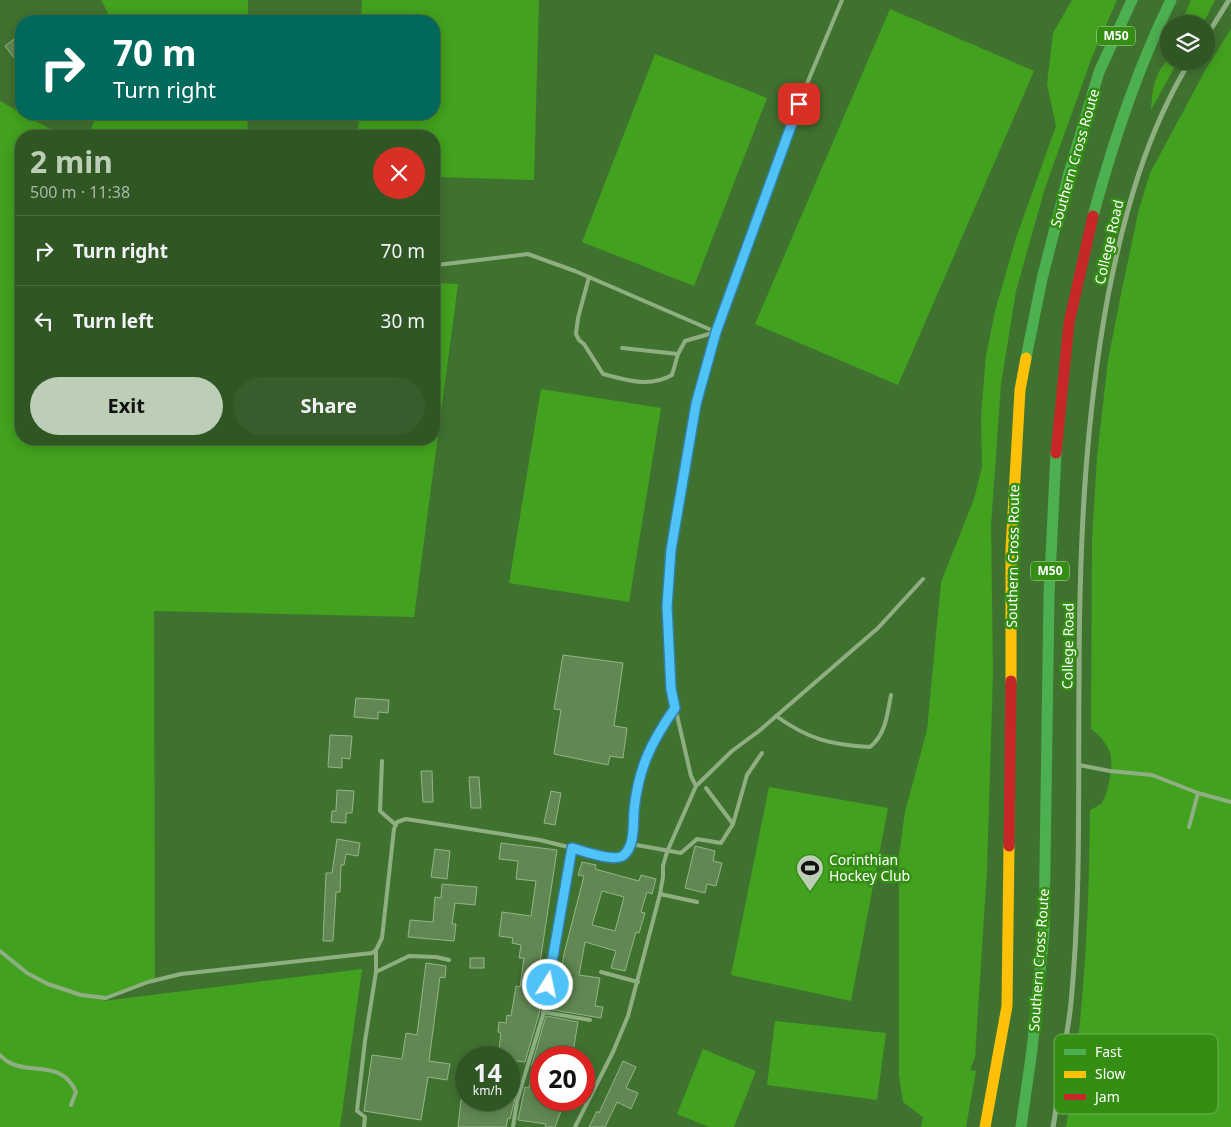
<!DOCTYPE html>
<html lang="en">
<head>
<meta charset="utf-8">
<style>
  :root { --surface:#305623; --page:#385c2b; --text:#f1f3f6; --muted:#a8b7a6; --line:#4b6c41; --accent:#bcceb6 }
  body { margin:0; font-family:"Noto Sans",sans-serif; background:var(--page); color:var(--text); height:100vh; display:flex; flex-direction:column; font-size:19px; white-space:nowrap }
  * { box-sizing:border-box; margin:0 }
  p { font-size:16px; color:var(--muted) }
  .icon { flex:none; width:28px; height:28px; fill:none; stroke:currentColor; stroke-width:2; stroke-linecap:round; stroke-linejoin:round }
  .map { position:relative; flex:1; overflow:hidden }
  .details { position:absolute; left:15px; top:130px; width:425px; height:315px; display:flex; flex-direction:column; background:var(--surface); border-radius:20px; box-shadow:0 2px 12px #0003,0 0 0 1px var(--line) }
  .details>* { flex:none }
  .banner { position:absolute; left:15px; top:15px; width:425px; height:105px; border-radius:20px; box-shadow:0 2px 12px #0003,0 0 0 1px var(--line); background:#00695c; color:#fff; overflow:hidden }
  .fabs { position:absolute; left:1160px; top:15px; display:grid; gap:10px }
  .fabs a { display:grid; place-items:center; width:55px; height:55px; border-radius:50%; background:var(--surface); box-shadow:0 2px 12px #0003,0 0 0 1px var(--line); font-size:25px }
  .speed { position:absolute; left:455px; top:1046px; display:flex; gap:10px; font-size:25px; font-weight:700; text-align:center }
  .speed>* { display:grid; place-content:center; width:65px; height:65px; border-radius:50%; background:var(--surface); box-shadow:0 2px 12px #0003,0 0 0 1px var(--line); line-height:1 }
  .speed small { font-size:12px; font-weight:400 }
  .speed .limit { border:8px solid #d22; background:#fff; color:#111 }
  .pin { position:absolute; display:grid; place-items:center; width:42px; height:42px; color:#fff; margin:-21px; border-radius:10px; box-shadow:0 2px 8px #0006 }
  .me { position:absolute; width:55px; margin:-28px; rotate:10deg; stroke-linejoin:round; filter:drop-shadow(0 0 4px #0008) }
  .turn { display:flex; align-items:center; gap:18px; height:105px; padding:0 15px; font-size:22px }
  .turn .icon { width:65px; height:65px; stroke-width:2.5 }
  .turn b { display:block; font-size:35px; line-height:42px }
  .round { display:grid; place-items:center; flex:none; width:52px; height:52px; border-radius:26px; background:var(--page) }
  .headline { display:flex; align-items:center; justify-content:space-between; height:85px; padding:0 15px }
  h1 { font-size:30px; font-weight:700; line-height:38px; color:var(--accent) }
  .primary-button { display:flex; gap:10px; margin-top:auto; padding:10px 15px }
  .primary-button a { flex:1; height:58px; border-radius:30px; background:var(--accent); color:#111; font-size:20px; font-weight:700; line-height:58px; text-align:center }
  .primary-button a+a { background:var(--page); color:var(--text) }
  ul { padding:0; list-style:none }
  li { display:flex; align-items:center; gap:15px; height:70px; padding:0 15px; border-top:1px solid var(--line) }
  li div { flex:1 }
  li b { display:block; font-size:19px }
  li em { font-style:normal }
  .map>svg:first-child { display:block }
</style>
</head>
<body>
<div class="map">
<svg width="1231" height="1127" viewBox="0 0 1231 1127">
  <rect width="100%" height="100%" fill="#40722f"/>
  <g fill="#42a11e">
    <path d="M101,0H248V21H112Z"/>
    <path d="M362,0H539L534,180L434,177V136H358L359,114H434V21H361Z"/>
    <path d="M1072,0H1117L1092,57L1045,188L1016,291L1001,384L991,525L993,672L987,871L975,1057L970,1070L976,1071L966,1127H921L923,1117L903,1102L899,1075V855L905,812L927,730L941,582L974,499L982,467L981,417L986,356L995,311L1016,238L1056,126L1047,84L1053,33Z"/>
    <path d="M1191,0H1215L1203,24H1181Z"/>
    <path d="M890,9L1034,71L898,385L755,324Z"/>
    <path d="M1231,29V1127H1066C1084,1020 1089,918 1090,810C1094,808 1098,806 1101,804C1108,796 1114,763 1110,753C1106,742 1100,736 1091,729L1092,540L1097,457L1108,360L1122,289L1139,209L1150,173L1206,69Z"/>
    <path d="M655,54L767,98L694,286L582,242Z"/>
    <path d="M1169,56V61H1178L1151,110C1152,97 1153,81 1160,70C1163,65 1167,62 1169,56Z"/>
    <path d="M0,101L63,136H21V439H434V283L458,284L414,617L154,611L155,979L103,1001L362,969L340,1127H0Z"/>
    <path d="M97,114H248L247,136H88Z"/>
    <path d="M541,389L661,408L629,602L509,583Z"/>
    <path d="M769,787L888,808L851,1001L731,975Z"/>
    <path d="M775,1021L886,1033L877,1100L767,1085Z"/>
    <path d="M703,1049L756,1071L734,1127H709L677,1114Z"/>
  </g>
  <g fill="#618753" stroke="#96b48b" fill-rule="evenodd">
    <path d="M17,37L21,43V67L5,46Z"/>
    <path d="M563,655L623,663L614,726L627,728L623,758L610,756L608,765L554,754L561,710L554,709Z"/>
    <path d="M356,698L389,700L388,713L378,712V719L354,717Z"/>
    <path d="M330,735L352,736L350,759L342,758V768L328,767Z"/>
    <path d="M421,771H432L433,802H423Z"/>
    <path d="M469,777H479L481,808H471Z"/>
    <path d="M337,790L354,791L352,813H346V823L331,822L332,811H336Z"/>
    <path d="M551,791L561,793L555,825L544,823Z"/>
    <path d="M337,839L360,843L358,856L346,854L344,865H341L340,892H336L333,941H323L326,873H332Z"/>
    <path d="M501,843L557,850L536,989L544,990L539,1014L525,1062L509,1060V1058H498L501,1033L498,1032L499,1022L506,1023L507,1015L511,1016L516,986L520,987L524,958H519L521,945L512,943L513,938L499,936L502,912L531,916L536,881L516,879L518,861L499,859Z"/>
    <path d="M695,846L715,851L713,861L722,863L716,886L707,884L705,893L685,888Z"/>
    <path d="M435,849L450,851L447,879L431,877Z"/>
    <path d="M582,862L596,865L595,869L639,881L641,875L656,879L652,894L647,892L641,912L645,913L639,933L636,932L625,971L611,968L616,951L585,942L579,975L600,978L595,1006L603,1007L601,1018L548,1009L551,991L557,992L564,954L584,876L578,875ZM602,891L624,897L615,931L592,925Z"/>
    <path d="M442,884L477,887L475,905L455,903L452,924H456L454,941L408,937L410,920L433,922L435,897L441,898Z"/>
    <rect x="470" y="958" width="14" height="10"/>
    <path d="M426,963L446,966L445,978L440,977L429,1061L450,1064L447,1080L428,1077L421,1120L364,1111L372,1055L402,1059L406,1033L417,1035Z"/>
    <path d="M546,1016L578,1022L572,1058H541V1100H555L564,1103L555,1127H545L546,1124L518,1120L525,1087L529,1088L532,1064Z"/>
    <path d="M623,1061L636,1067L626,1088L638,1093L631,1109L617,1102L605,1127H589L597,1111L599,1113Z"/>
    <path d="M509,1085L518,1086L510,1119L508,1118L506,1127H458L461,1100H509Z"/>
  </g>
  <g fill="none" stroke-linecap="round" stroke-linejoin="round">
    <g stroke="#8faf83" stroke-width="4">
      <path d="M434,270L437,265L528,254L575,271L716,332"/>
      <path d="M589,277L578,318L576,334L579,340L584,344L603,374C627,380 649,388 672,375L678,354L685,341L716,332"/>
      <path d="M622,348L678,354"/>
      <path d="M776,716C808,739 831,745 870,747C886,734 887,715 891,695"/>
      <path d="M382,761L380,811L396,825"/>
      <path d="M1079,765L1110,771L1152,775L1198,793L1231,802"/>
      <path d="M696,786L691,776L671,689L667,606L671,550L696,404L716,332L806,86L842,0"/>
      <path d="M706,788L733,824"/>
      <path d="M1189,827L1198,793"/>
      <path d="M631,844L681,853L697,839L721,843L733,824L747,775L762,753"/>
      <path d="M660,894L697,902"/>
      <path d="M0,951L27,973L48,984L81,995L106,998L148,982L181,974L372,953L376,950L382,938L394,829L397,822L406,819L540,840L616,859C623,856 629,851 631,843C634,826 633,809 636,792C641,760 656,734 675,708"/>
      <path d="M376,972L409,956L436,957L449,960"/>
      <path d="M601,972L638,982"/>
      <path d="M543,1012L590,1020"/>
      <path d="M0,1055C22,1080 60,1055 76,1092L71,1105"/>
      <path d="M364,1127L365,1117L357,1111L365,1041L376,972V950"/>
      <path d="M513,1127L517,1101L543,1015L572,848"/>
      <path d="M575,1127L613,1052L628,1016L660,894L663,877V866L667,852L696,786L732,751L759,731L878,628L923,579"/>
    </g>
    <g stroke="#8faf83" stroke-width="5">
      <path d="M1206,37L1229,0"/>
      <path d="M1053,1127C1057,1106 1059,1084 1062,1062C1065,1043 1069,1023 1071,1003C1081,898 1078,792 1079,687C1079,556 1084,425 1108,296C1124,214 1146,133 1190,61"/>
    </g>
    <g stroke="#4caf50" stroke-width="11">
      <path d="M1093,216C1113,142 1137,69 1171,0"/>
      <path d="M1026,358L1042,279L1069,173L1099,72L1132,0"/>
      <path d="M1021,1127L1032,1050L1044,933L1049,596L1056,453"/>
    </g>
    <g stroke="#ffc107" stroke-width="11">
      <path d="M1011,681V549L1020,390L1026,358"/>
      <path d="M985,1127L1007,1006L1009,846"/>
    </g>
    <g stroke="#c62828" stroke-width="11">
      <path d="M1056,453L1069,323L1093,216"/>
      <path d="M1009,846L1011,681"/>
    </g>
  </g>
  <g fill="none" stroke-linecap="round" stroke-linejoin="round">
    <g stroke="#337fa1" stroke-width="12">
      <path id="route" d="M548,985L572,848C583,851 615,863 624,855C635,845 633,824 634,811C638,769 651,742 675,708L671,689L667,606L671,550L696,404L716,332L799,104"/>
    </g>
    <use href="#route" stroke="#4fc3f7" stroke-width="9"/>
  </g>
  <defs>
    <g id="stadium-pin" transform="scale(1.4375)"><path d="M0 17L-7.5 6A9.5 9.5 0 1 1 7.5 6Z" fill="#bcceb6" stroke="#338e13"/><path d="M0-5a6.5 5 0 1 0 0 10a6.5 5 0 1 0 0-10ZM-3.5-1.8h7v3.6h-7Z" fill="#111"/></g>
  </defs>
  <g fill-rule="evenodd">
    <use href="#stadium-pin" x="810" y="868"/>
  </g>
  <g text-anchor="middle" stroke-width="5" stroke-linejoin="round" paint-order="stroke">
    <g fill="#338e13" stroke="#c2ddb8" stroke-width="1">
      <rect x="1097" y="26.5" width="38" height="19" rx="4"/>
      <rect x="1031" y="561.5" width="38" height="19" rx="4"/>
    </g>
    <g font-size="12" font-weight="bold" fill="#fff">
      <text x="1116" y="40">M50</text>
      <text x="1050" y="575">M50</text>
    </g>
    <g font-size="14" fill="#fff" stroke="#338e13">
      <text transform="translate(1075 158) rotate(-74)" y="5">Southern Cross Route</text>
      <text transform="translate(1109 242) rotate(-77)" y="5">College Road</text>
      <text transform="translate(1013 556) rotate(-89)" y="5">Southern Cross Route</text>
      <text transform="translate(1068 646) rotate(-89)" y="5">College Road</text>
      <text transform="translate(1039 960) rotate(-86)" y="5">Southern Cross Route</text>
    </g>
    <g font-size="14" fill="#fff" stroke="#338e13" text-anchor="start">
      <text x="829" y="865">Corinthian<tspan x="829" dy="16">Hockey Club</tspan></text>
    </g>
  </g>
  <rect x="1054" y="1034" width="164" height="80" rx="8" fill="#338e13" stroke="#70b05a" stroke-width="1"/>
  <rect x="1064" y="1049" width="22" height="6" fill="#4caf50"/>
  <rect x="1064" y="1071" width="22" height="7" fill="#ffc107"/>
  <rect x="1064" y="1094" width="22" height="6" fill="#c62828"/>
  <g font-size="14" fill="#fff">
    <text x="1095" y="1057">Fast</text>
    <text x="1095" y="1079">Slow</text>
    <text x="1095" y="1102">Jam</text>
  </g>
</svg>
<div class="fabs">
<a><svg class="icon" aria-label="layers" viewBox="0 0 24 24"><path d="M12 4l9 5-9 5-9-5zM3 14l9 5 9-5"/></svg></a>
</div>
<div class="speed"><div>14<small>km/h</small></div><div class="limit">20</div></div>
<div class="pin" style="left:799px;top:104px;background:#d93025"><svg class="icon" aria-label="arrive" viewBox="0 0 24 24"><path d="M6 21V4h12l-3 4 3 4H6"/></svg></div>
<svg class="me" style="left:548px;top:985px" viewBox="-20 -20 40 40"><circle r="17" fill="#4fc3f7" stroke="#fff" stroke-width="3"/><path d="M0-11L8 9 0 5-8 9z" fill="#fff"/></svg>
<div class="banner">
<div class="turn"><svg class="icon" aria-label="right" viewBox="0 0 24 24"><path d="M7 20v-9h11M14 6l5 5-5 5"/></svg><div><b>70 m</b>Turn right</div></div>
</div>
<section class="details">
<div class="headline"><div><h1>2 min</h1><p>500 m · 11:38</p></div><a class="round" style="background:#d93025;color:#fff"><svg class="icon" aria-label="close" viewBox="0 0 24 24"><path d="M6 6l12 12M18 6L6 18"/></svg></a></div>
<ul>
<li><svg class="icon" aria-label="right" viewBox="0 0 24 24"><path d="M7 20v-9h11M14 6l5 5-5 5"/></svg><div><b>Turn right</b></div><em>70 m</em></li>
<li><svg class="icon" aria-label="left" viewBox="0 0 24 24"><path d="M17 20v-9H6M10 6l-5 5 5 5"/></svg><div><b>Turn left</b></div><em>30 m</em></li>
</ul>
<div class="primary-button"><a>Exit</a><a>Share</a></div>
</section>
</div>
</body>
</html>
